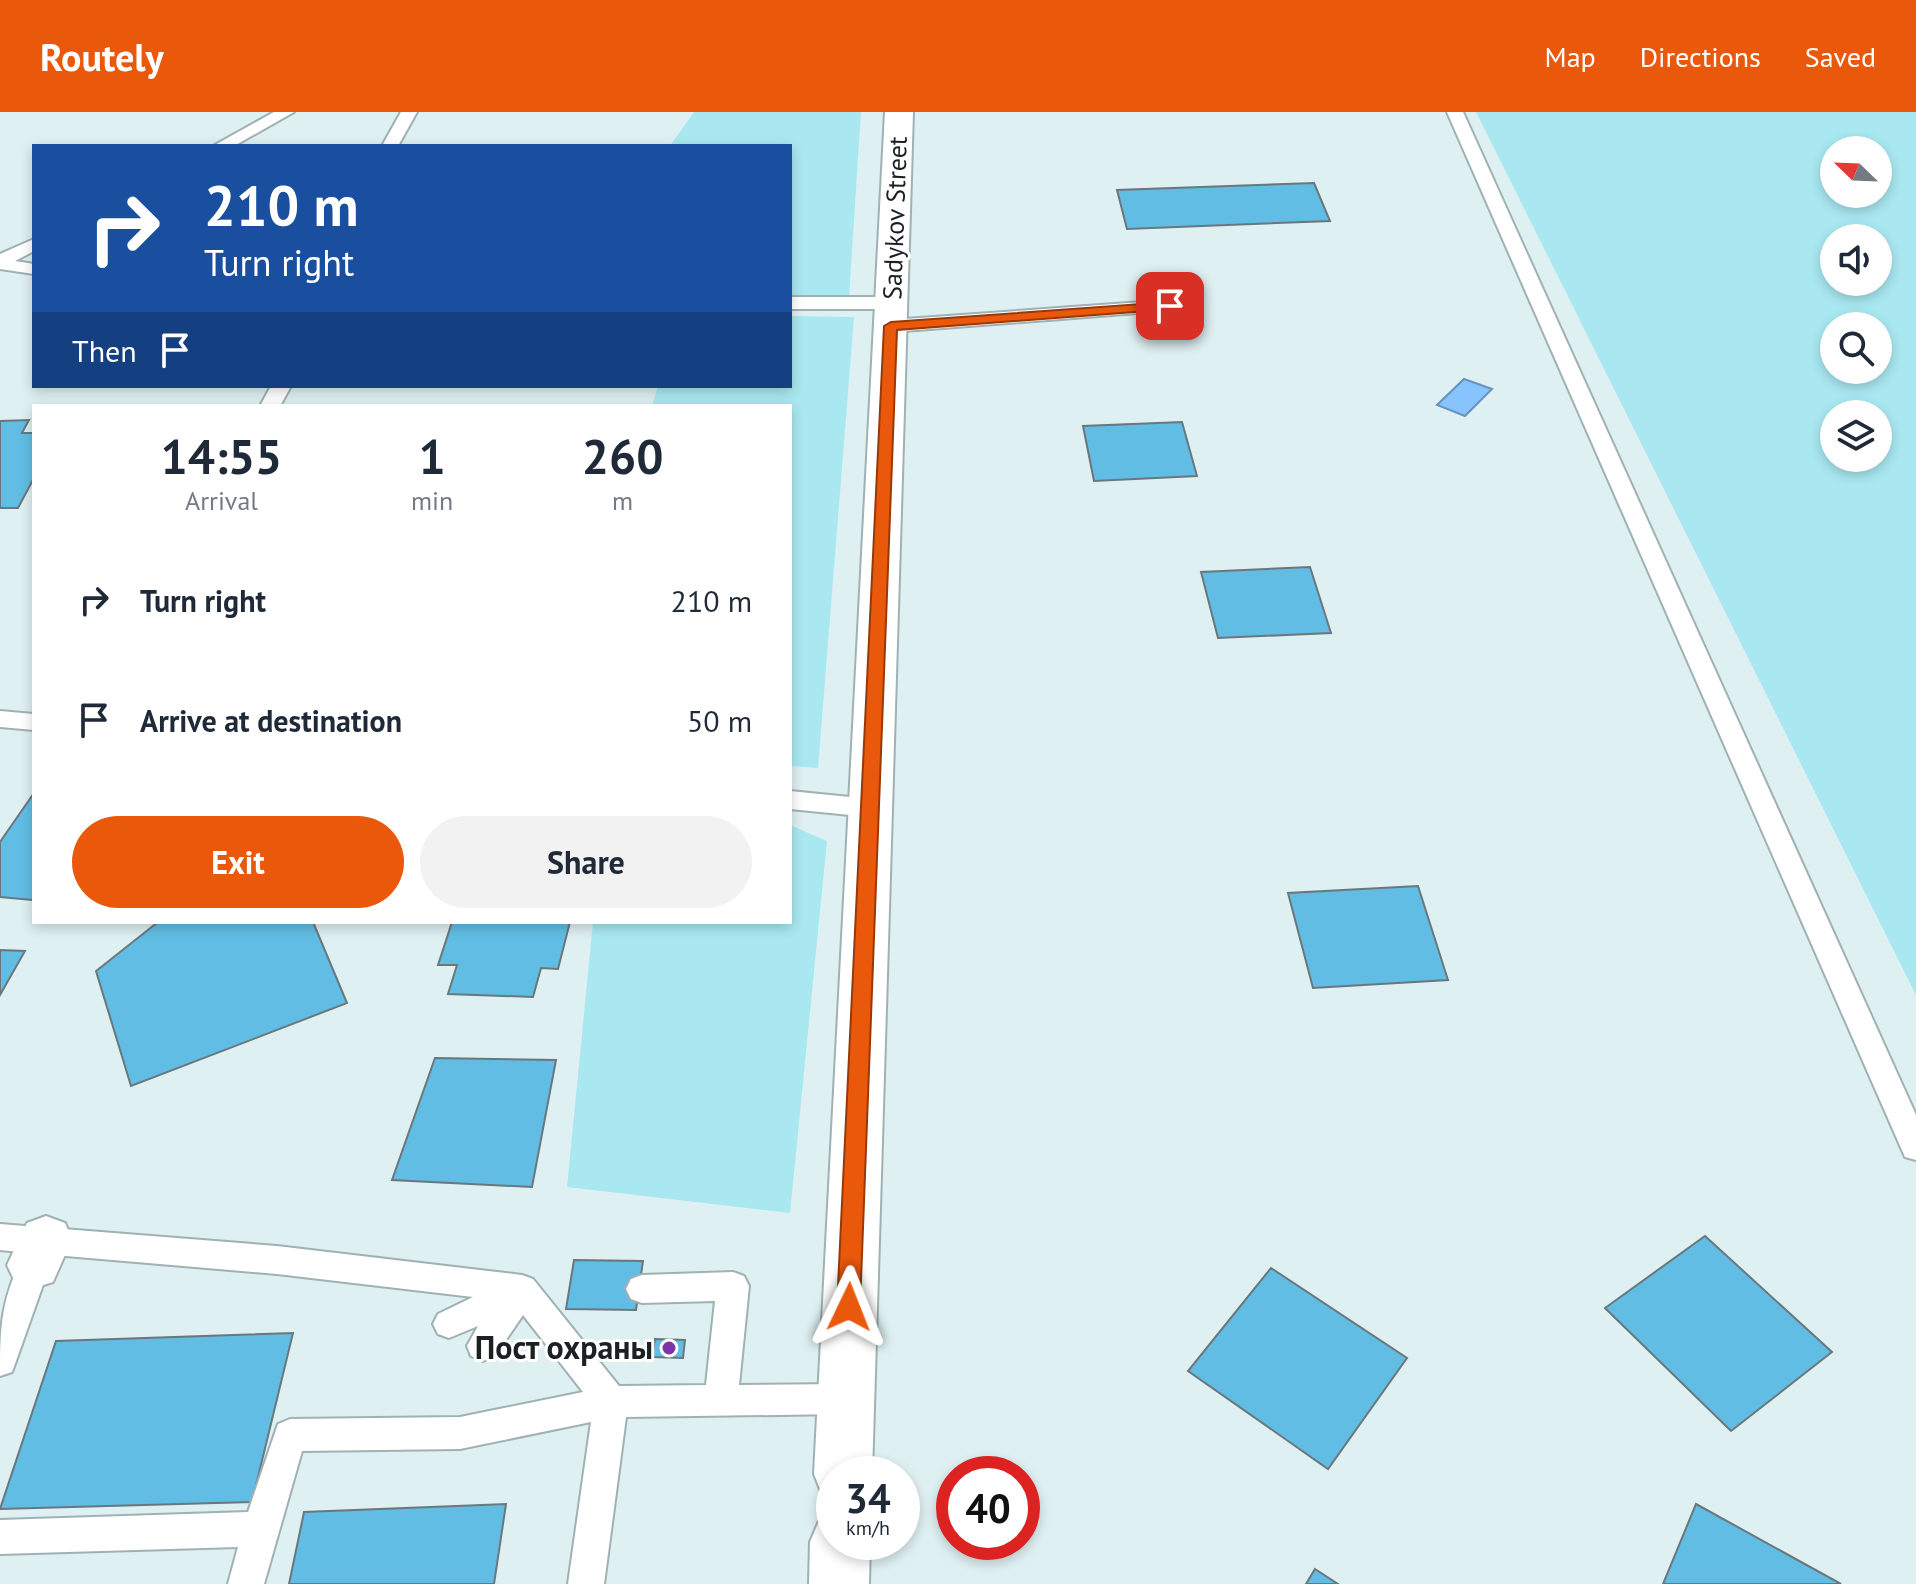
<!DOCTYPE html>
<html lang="en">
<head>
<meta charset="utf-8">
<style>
  :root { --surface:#fff; --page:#f2f2f3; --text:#1f2937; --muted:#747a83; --accent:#ea580c }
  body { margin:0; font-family:"PT Sans",sans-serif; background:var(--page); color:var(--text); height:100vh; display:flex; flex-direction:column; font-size:30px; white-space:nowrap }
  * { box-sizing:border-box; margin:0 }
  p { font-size:26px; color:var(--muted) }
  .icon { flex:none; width:44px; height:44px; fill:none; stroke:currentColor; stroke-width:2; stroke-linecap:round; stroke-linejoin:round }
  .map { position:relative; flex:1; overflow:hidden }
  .drawer { position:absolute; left:32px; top:292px; width:760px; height:520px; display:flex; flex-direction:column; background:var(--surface); border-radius:0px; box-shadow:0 4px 12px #0003 }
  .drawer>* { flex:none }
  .banner { position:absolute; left:32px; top:32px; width:760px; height:244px; border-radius:0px; box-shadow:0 4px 12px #0003; background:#1a4fa0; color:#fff; overflow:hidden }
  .needle { width:52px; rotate:293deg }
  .controls { position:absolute; left:1820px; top:24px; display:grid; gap:16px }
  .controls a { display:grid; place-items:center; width:72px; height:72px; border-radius:50%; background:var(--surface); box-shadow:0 4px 12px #0003; font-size:40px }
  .speed { position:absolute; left:816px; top:1344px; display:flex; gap:16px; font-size:40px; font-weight:700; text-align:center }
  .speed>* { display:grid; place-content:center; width:104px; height:104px; border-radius:50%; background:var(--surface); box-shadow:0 4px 12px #0003; line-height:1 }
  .speed small { font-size:20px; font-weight:400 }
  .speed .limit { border:12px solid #d22; background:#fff; color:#111 }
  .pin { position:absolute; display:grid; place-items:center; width:68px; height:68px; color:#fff; margin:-34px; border-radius:16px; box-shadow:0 4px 12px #0006 }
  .me { position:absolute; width:88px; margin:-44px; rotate:2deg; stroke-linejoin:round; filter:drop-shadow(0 0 6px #0008) }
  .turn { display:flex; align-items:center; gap:28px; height:168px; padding:0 40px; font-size:36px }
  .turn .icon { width:104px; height:104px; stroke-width:2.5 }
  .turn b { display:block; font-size:56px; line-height:68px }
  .then { display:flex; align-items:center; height:76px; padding:0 40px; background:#0003; gap:16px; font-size:30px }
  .eta { display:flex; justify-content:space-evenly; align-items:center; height:136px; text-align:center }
  .eta b { font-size:48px; font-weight:800; line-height:56px }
  .cta { display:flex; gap:16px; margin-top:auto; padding:16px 40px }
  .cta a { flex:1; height:92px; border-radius:48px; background:var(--accent); color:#fff; font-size:32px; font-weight:800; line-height:92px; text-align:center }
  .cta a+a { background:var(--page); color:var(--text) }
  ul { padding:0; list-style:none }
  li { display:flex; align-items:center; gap:24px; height:120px; padding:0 40px }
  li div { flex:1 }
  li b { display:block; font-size:30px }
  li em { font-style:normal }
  header { display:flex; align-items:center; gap:48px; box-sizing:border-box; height:112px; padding:0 40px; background:var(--accent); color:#fff }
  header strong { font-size:38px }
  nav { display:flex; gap:44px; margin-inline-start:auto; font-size:28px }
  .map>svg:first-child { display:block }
</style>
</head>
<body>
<header>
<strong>Routely</strong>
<nav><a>Map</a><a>Directions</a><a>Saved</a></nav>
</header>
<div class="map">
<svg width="1916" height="1472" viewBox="0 0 1916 1472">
  <rect width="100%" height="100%" fill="#dff0f2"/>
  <g fill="#a9e8f1" fill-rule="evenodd">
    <path d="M694,0H861L849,185L790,184V34H670Z"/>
    <path d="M1476,0H1916V883ZM1834,38H1878V82H1834ZM1878,126V170H1834V126ZM1878,214V258H1834V214ZM1834,302H1878V346H1834Z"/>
    <path d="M790,204L854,205L818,656L790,654V294H652L658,274H790Z"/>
    <path d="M790,713L827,729L790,1101L567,1075L593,810H790Z"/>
  </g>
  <path fill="#87c4fe" stroke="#6793bc" stroke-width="2" d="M1464,267L1492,277L1465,304L1437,293Z"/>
  <g fill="#61bde4" stroke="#6a777d" stroke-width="2">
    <path d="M1314,71L1330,109L1127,117L1117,78Z"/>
    <path d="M29,308L22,321H34V366L18,396H0V309Z"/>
    <path d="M1182,310L1197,364L1094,369L1083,314Z"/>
    <path d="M1310,455L1331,521L1218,526L1201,460Z"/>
    <path d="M34,681V785L32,788L0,785V730Z"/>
    <path d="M1418,774L1448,868L1313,876L1288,781Z"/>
    <path d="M313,810L347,891L131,974L96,859L158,810Z"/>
    <path d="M452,810H570L558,857L541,856L533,885L448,882L457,853H438Z"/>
    <path d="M0,838L25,839L0,883Z"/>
    <path d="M435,946L556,948L532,1075L392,1068Z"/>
    <path d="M1705,1124L1832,1240L1731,1319L1605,1196Z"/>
    <path d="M574,1148L643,1149L636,1198L566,1197Z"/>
    <path d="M1271,1156L1407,1246L1328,1357L1188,1259Z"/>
    <path d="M293,1221L252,1390L0,1397L56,1229Z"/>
    <path d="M655,1227L685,1228L683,1246L652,1245Z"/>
    <path d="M506,1392L494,1472H289L304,1400Z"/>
    <path d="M1696,1392L1841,1472H1663Z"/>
    <path d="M1315,1457L1338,1472H1306Z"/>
  </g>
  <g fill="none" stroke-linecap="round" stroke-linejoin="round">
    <g stroke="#a0b1b3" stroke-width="4">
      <g id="lane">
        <path d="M274,0H294L234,34H213Z"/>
        <path d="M401,0H417L398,34H382Z"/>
        <path d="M1447,0H1463L1916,1003V1048L1905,1045L1901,1036Z"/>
        <path d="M34,127V139L15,149L34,152V162L0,157V142Z"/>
        <path d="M790,185H891L900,191L891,197H790Z"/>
        <path d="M1170,188L1179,194L1177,198L891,220L881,214L891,208Z"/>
        <path d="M271,274H291L280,294H260Z"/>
        <path d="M0,599L34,602V618L0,615Z"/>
        <path d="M790,679L870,687L879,690L883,696L879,702L870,705L790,697Z"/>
        <path d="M0,1112L277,1134L522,1163L533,1167L619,1274L706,1273L715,1189L642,1191L631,1187L626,1177L631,1167L642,1163L733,1160L744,1164L749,1174L739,1273L845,1272L857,1276L862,1287L857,1298L845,1302L626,1305L604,1472H568L591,1310L460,1337L302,1339L264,1472H228L238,1435L0,1442V1408L248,1400L278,1312L290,1307L460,1305L583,1280L523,1203L495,1244L483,1249L471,1244L467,1234L478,1214L449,1226L438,1222L433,1212L438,1202L473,1185L277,1162L42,1142L50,1153L16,1249L12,1260L0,1264C0,1213 1,1190 23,1143L29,1141L0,1138Z"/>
      </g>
    </g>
    <g stroke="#a0b1b3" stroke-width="4">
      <path id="street" d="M46,1104L65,1111L72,1127L53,1170L34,1176L15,1170L7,1153L27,1111Z"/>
    </g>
    <g stroke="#a0b1b3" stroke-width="4">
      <g id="secondary">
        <path d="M885,0H913L872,1362H834V1386L822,1382L814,1362Z"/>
        <path d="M834,1403V1430H870L869,1472H809L810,1430L819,1409Z"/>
      </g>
    </g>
    <use href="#lane" fill="#fff" fill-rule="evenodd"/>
    <use href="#street" fill="#fff" fill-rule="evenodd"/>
    <use href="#secondary" fill="#fff" fill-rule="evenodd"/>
  </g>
  <path fill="#ea580c" stroke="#983908" stroke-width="2" d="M1170,190L1176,194L1174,197L897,218L860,1195L857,1202L849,1205L841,1202L837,1195L884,214L891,210Z"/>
  <circle fill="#7c34a6" stroke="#fff" stroke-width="3" cx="669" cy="1236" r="8"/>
  <g text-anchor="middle" stroke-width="6" stroke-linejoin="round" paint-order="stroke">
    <g font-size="26" fill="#1b2122" stroke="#fff">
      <text transform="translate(895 106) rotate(-88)" y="9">Sadykov Street</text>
    </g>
    <g font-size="32" font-weight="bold" fill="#1b2122" stroke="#fff" text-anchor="end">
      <text x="653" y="1247">Пост охраны</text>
    </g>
  </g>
</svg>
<div class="controls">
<a><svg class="needle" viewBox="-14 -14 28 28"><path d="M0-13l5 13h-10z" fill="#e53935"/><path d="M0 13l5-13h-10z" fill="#747a83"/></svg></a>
<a><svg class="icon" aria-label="sound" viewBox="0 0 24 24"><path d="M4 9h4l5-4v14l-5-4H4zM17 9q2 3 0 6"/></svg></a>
<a><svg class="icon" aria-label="search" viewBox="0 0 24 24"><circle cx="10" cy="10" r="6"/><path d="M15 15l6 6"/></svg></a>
<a><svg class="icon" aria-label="layers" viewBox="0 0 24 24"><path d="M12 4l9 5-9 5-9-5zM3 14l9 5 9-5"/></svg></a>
</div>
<div class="speed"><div>34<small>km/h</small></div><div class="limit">40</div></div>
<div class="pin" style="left:1170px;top:194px;background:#d93025"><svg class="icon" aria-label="arrive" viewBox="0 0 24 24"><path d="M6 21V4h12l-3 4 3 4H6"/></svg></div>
<svg class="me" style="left:849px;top:1195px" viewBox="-20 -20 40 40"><path d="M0-17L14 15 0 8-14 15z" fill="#ea580c" stroke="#fff" stroke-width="4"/></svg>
<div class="banner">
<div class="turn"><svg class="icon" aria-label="right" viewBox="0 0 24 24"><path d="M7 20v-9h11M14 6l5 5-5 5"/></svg><div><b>210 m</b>Turn right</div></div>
<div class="then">Then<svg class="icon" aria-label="arrive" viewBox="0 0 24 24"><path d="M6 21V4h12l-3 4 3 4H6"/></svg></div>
</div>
<section class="drawer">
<div class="eta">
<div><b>14:55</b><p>Arrival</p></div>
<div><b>1</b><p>min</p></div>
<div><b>260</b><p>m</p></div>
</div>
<ul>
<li><svg class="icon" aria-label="right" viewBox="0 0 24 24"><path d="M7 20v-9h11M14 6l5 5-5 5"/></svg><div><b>Turn right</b></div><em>210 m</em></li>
<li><svg class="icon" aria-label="arrive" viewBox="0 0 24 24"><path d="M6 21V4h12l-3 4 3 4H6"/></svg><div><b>Arrive at destination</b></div><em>50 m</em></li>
</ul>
<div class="cta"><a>Exit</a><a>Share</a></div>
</section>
</div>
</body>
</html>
